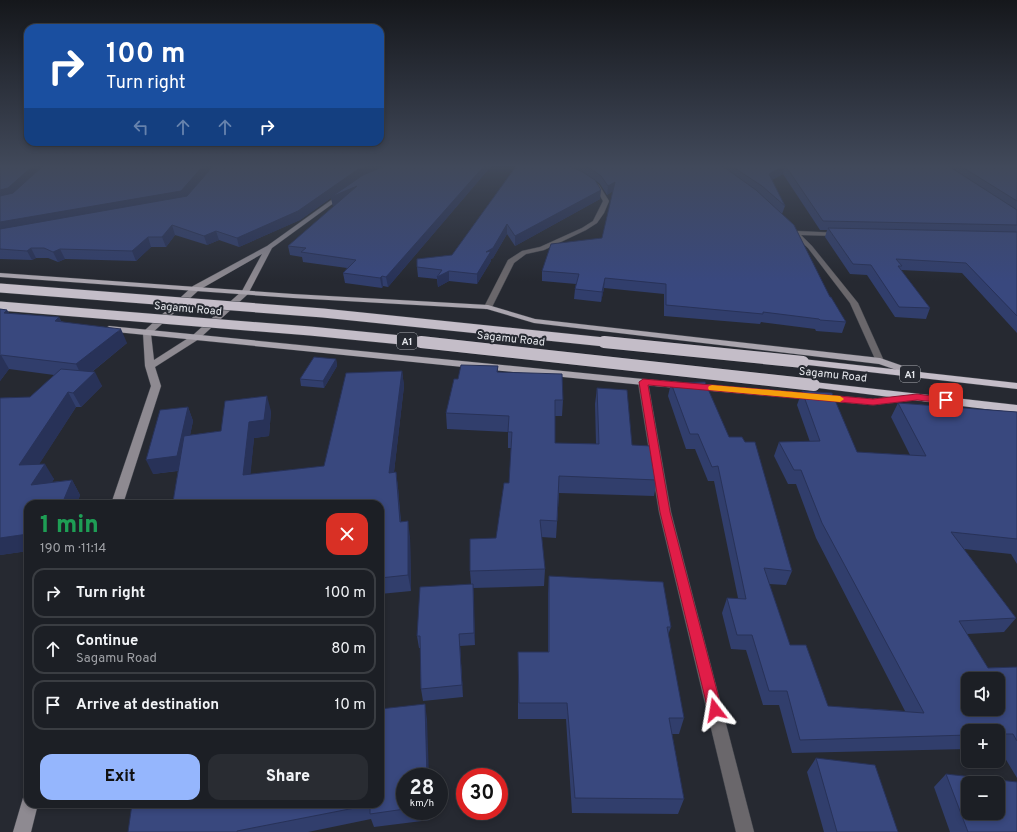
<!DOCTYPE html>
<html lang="en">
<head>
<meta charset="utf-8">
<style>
  :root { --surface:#1c1f25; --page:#292c32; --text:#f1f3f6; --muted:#a0a2a7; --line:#3a3d42; --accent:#95b6fd }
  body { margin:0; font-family:Overpass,sans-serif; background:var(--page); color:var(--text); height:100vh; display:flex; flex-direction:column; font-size:15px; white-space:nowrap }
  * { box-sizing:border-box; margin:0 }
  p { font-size:13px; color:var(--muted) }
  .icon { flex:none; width:22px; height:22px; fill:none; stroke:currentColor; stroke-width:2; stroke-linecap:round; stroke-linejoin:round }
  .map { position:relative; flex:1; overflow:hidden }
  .details { position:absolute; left:24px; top:500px; width:360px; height:308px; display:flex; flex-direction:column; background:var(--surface); border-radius:12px; box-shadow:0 2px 6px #0003,0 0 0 1px var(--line) }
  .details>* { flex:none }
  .top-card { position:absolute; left:24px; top:24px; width:360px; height:122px; border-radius:12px; box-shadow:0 2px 6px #0003,0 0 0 1px var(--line); background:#1a4fa0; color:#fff; overflow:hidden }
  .controls { position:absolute; left:961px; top:672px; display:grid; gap:8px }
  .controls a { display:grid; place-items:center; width:44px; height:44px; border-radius:8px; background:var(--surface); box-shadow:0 2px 6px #0003,0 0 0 1px var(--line); font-size:20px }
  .speed { position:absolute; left:396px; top:768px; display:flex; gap:8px; font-size:20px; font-weight:700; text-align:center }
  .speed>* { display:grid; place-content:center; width:52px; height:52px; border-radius:50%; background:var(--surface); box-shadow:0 2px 6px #0003,0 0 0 1px var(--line); line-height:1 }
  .speed small { font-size:10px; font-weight:400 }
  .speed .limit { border:6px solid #d22; background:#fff; color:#111 }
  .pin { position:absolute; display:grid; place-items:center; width:34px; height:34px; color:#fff; margin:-17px; border-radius:8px; box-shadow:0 2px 6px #0006 }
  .me { position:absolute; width:44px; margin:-22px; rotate:346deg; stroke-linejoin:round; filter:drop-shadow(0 0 3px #0008) }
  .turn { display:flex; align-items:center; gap:14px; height:84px; padding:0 16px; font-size:18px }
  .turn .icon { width:52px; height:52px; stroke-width:2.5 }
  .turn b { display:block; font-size:28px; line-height:34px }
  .lanes { display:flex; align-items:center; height:38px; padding:0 16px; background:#0003; justify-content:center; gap:20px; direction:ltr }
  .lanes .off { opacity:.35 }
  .round { display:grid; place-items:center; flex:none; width:42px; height:42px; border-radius:12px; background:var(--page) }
  .headline { display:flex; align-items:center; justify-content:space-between; height:68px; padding:0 16px }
  h1 { font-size:24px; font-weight:800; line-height:30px; color:#1e9e55 }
  .button { display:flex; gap:8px; margin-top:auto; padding:8px 16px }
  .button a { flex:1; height:46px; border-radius:12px; background:var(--accent); color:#111; font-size:16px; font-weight:800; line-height:46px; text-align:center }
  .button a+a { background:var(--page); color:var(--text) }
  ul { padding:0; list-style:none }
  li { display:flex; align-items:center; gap:12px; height:50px; margin:0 8px 6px; padding:0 8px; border:2px solid var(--line); border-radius:12px }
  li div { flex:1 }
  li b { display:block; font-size:15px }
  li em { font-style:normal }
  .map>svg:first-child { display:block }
</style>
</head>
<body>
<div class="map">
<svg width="1017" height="832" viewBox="0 0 1017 832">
  <rect width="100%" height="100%" fill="#262931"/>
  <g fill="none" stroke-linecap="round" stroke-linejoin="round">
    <g stroke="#41444b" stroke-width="1">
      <g id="street">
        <path d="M592,181L599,185L609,201L604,213L597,223L586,230L544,250L526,254L514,263L491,309H485L484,307L508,260L522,251L540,247L582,228L593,221L603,201L595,187L589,183Z"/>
        <path d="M789,228H793L797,231L841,233L842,234L839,236L801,235L812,246L858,303L884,361L883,363H877L876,361L850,303L808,248L789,230Z"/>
        <path d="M643,379L648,382L671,512L754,832H736L659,512L638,382Z"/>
      </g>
    </g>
    <g stroke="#41444b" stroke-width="1">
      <g id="secondary">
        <path d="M341,193L346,194L272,248L248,294L199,339L155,367L161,386L123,504H111L151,386L145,366L143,333L144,331L193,286L267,246ZM262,254L242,291L193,335L154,360L151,334L199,290Z"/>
        <path d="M28,796V804H38L31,832H13L23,798Z"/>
      </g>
    </g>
    <g stroke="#41444b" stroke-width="1">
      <g id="primary">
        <path d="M0,273L293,294L488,305L535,319L880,358L923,373L925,375L923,377H917L879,364L534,323L487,309L293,298L0,277Z"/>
        <path d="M109,326L643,379L873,399L916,394L921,397L916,400L873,405L643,385L106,331L105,329Z"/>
      </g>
    </g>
    <g stroke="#41444b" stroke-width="1">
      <g id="highway">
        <path d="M803,359L1017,383V389L799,364L798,362L799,360Z"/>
        <path d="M814,382L1017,405V413L810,387L808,385L810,383Z"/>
      </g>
    </g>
    <use href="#street" fill="#6a676b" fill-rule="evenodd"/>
    <use href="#secondary" fill="#8e8a91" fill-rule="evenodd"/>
    <use href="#primary" fill="#aaa5ae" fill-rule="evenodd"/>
    <use href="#highway" fill="#c4bdc8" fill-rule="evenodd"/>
    <g stroke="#41444b" stroke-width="10" stroke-linecap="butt">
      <g id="highway-bridge-far1">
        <path d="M0,288L323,313L614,343"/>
        <path d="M0,306L310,331L432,343"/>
      </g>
    </g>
    <g stroke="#41444b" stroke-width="12" stroke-linecap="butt">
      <g id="highway-bridge">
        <path d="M421,342L814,385"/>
        <path d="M604,342L803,362"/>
      </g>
    </g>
    <use href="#highway-bridge-far1" stroke="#c4bdc8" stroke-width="9"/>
    <use href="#highway-bridge" stroke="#c4bdc8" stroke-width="12"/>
  </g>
  <g fill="#313e6c">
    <path d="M0,165H213L202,178L214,165H492L388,287L383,286L382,288L345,283L343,273L347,268L303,262L302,257L290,255L288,246L335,205L333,206L331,198L300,220L239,247L219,240L207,245L175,235L166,247H151L136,261L65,259L58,262L48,258H36L32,260L0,259Z"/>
    <path d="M515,165H1017V333L962,273L901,270L930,308L926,319L895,317L867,275L850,274L825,237L827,230H820L783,174L771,180L785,206L782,214L830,297L846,322L842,333L816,331L815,329L761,322L760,324L664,316V294L604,288L601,302L574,299L575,289L576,284L542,281V271L602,238L613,191L607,195L600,184L595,180L600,199L515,246L507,234L493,258L491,259V261L477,284L449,281L438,287L437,279L418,277L417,267L452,255L516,166Z"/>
    <path d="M0,309L7,310L9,313L59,317L61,321L127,343L92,372L102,386L81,407H76L39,464L54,479L52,482L72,480L80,495L77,504H28V551L0,555V398L30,397L54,375L9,369L0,381Z"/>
    <path d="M336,359L337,366L324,388L301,386L300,379Z"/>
    <path d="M498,366V372L563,400L562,416H555V443L596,444L595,404L597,388L632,445L657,480L654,496L559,493L556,538L541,537L545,569L544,586L473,588L475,645L460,646L463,697L423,701L421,689L420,648H419L417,636L471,584L470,571L496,538L509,483L511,448H508V432L447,429L446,413L458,379Z"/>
    <path d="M402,371L404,386L394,472H396L398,488L401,522L410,537L411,591L380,594V504H174L173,502L178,471L153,474L188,407L193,421L190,435L221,431L271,411L269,436L254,438L250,475L324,466Z"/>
    <path d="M671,383L729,437L792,571L786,585L769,584L790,645L828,706L905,711L816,538L796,484H788L774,456L779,442H810L797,405L802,391L857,452L910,455L891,417L898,403L1017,412V564L1011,554L964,549L1016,618L1004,632L967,634L988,668L1017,667V778L999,748H998V731H968V749L792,753L779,705H763L746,650L731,649L722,613L727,598H738L714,481H708L695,449H686L668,396Z"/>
    <path d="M549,576L671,627L668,635L684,718L679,734H672L684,799L678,814L572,813L566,719H518V652H548V593Z"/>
    <path d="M427,719L405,777V811H430V820L374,827L371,819L308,832H128Z"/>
    <path d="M816,758L898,832H824L807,772Z"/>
    <path d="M946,774L1017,832H950L934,787Z"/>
  </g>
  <g fill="#283258">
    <path d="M34,165H46L12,197L0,200V190Z"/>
    <path d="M204,165H213L184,200L0,232V222Z"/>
    <path d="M371,165H392L357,186L359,194L333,206L331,198L300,220L239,247L237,238L357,170Z"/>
    <path d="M485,165H492L388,287L386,277Z"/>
    <path d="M785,165L783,174L767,183L769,174Z"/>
    <path d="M615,182L614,190L607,195L608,186Z"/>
    <path d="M601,190L600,199L515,246V236Z"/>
    <path d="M507,224V234L493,258L491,259V261L477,284V274L486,252Z"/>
    <path d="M172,225L175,235L166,247L162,237Z"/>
    <path d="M216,231L219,240L207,245L204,236Z"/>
    <path d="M148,237L151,247L136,261L132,251Z"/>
    <path d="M31,248L36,258L32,260L27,251Z"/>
    <path d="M60,249L65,259L58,262L53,252Z"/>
    <path d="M449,271V281L438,287L437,277Z"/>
    <path d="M382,276L383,286L382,288L380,278Z"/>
    <path d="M605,278L604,288L601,302L602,292Z"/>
    <path d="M7,310L14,323L4,313Z"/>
    <path d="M59,317L66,331L55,321Z"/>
    <path d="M121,329L127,343L83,379L76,364Z"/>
    <path d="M1,355L9,369L0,381V356Z"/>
    <path d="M336,359L337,366L324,388L323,381Z"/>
    <path d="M402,371L404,386L392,489L389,473Z"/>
    <path d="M95,372L102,386L81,407L73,393Z"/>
    <path d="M68,392L76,407L29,480L19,465Z"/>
    <path d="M267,396L271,411L269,436L254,438L249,491L243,475L249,422Z"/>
    <path d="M188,407L193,421L183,470L153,474L146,460Z"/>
    <path d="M45,464L54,479L41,500L31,485Z"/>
    <path d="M396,472L398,488L402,538L400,522Z"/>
    <path d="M72,480L80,495L77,504H62Z"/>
    <path d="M183,500L184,504H174L173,502Z"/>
    <path d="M408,521L410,537L411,591L408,575Z"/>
    <path d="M28,534V551L0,555V538Z"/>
    <path d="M473,584L474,597L475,645L474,633Z"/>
    <path d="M459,634L460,646L463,697L462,685Z"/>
    <path d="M425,704L427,719L429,777H427Z"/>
    <path d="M428,811H430V820Z"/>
  </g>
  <g fill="#39487e" stroke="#283258" fill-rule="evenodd">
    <path d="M0,165H34L8,188L0,190Z"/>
    <path d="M44,165H204L181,191L0,222V196L13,193Z"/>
    <path d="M214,165H371L357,170L298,211L237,238L216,231L204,236L172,225L162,237H148L132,251L60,249L53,252L44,248H31L27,251L0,249V229L187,196Z"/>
    <path d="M387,165H485L386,277L382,276L380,278L343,273L356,260L301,252L306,248L288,246L357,186L331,197L363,175Z"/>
    <path d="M517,165H567L581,171L595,180L601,190L515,236L507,224L493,248L486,252L491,251L477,274L449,271L437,277L442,270L417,267V259L452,255Z"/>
    <path d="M582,165H721L756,190L794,225L830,297H831L846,322L820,320L819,319L763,312V314L666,305V284L605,278L602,292L575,289L579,274L542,271L551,244L602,238L615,182L608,186L601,176L591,169Z"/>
    <path d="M730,165H947L1017,210V225L823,221L785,165L769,174L785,206L762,186Z"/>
    <path d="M959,165H1017V201Z"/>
    <path d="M828,228L1017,232V316L966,263L896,259L902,266H898L930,308L899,307L871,265L853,264Z"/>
    <path d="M0,309L7,310L4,313L59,317L55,321L121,329L76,364L1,355L0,356Z"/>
    <path d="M314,357L336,359L323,381L300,379Z"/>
    <path d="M461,365L498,366L497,372L562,374L563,400H555V443L599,444L597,388L627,390L632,445L651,446L657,480L559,476L557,521L540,520L545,569L470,571V539L496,538L504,483H509L512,432H508L509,416L446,413L454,379H458Z"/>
    <path d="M61,369L95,372L73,393L68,392L19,465L45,464L31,485L72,480L62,504H28V534L0,538V398L30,397Z"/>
    <path d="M402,371L389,473L396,472L400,522L408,521V575L380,578V504H182L183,500L173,502L184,436L221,431L225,401L267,396L264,420L249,422L243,475L324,466L346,373Z"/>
    <path d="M705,382L729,437H742L745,442H755L792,571L764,568L790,645H806L828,706L924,713L822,523L801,470H794L779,442L820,441L802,391L832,393L857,452L926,456L898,403L1017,412V539L951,532L1016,618L959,621L988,668L1017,667V741L1013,734H998V731H968V735L800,740L787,691H769L752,635H737L727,598L746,599L718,466L712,467L698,434H690L671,383ZM968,679H998V709H968Z"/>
    <path d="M188,407L177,456L146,460L160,410Z"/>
    <path d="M549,576L663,582L671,627H667L684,718H669L684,799L575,798L567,703H519L518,652H549Z"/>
    <path d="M473,584L474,633L459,634L462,685L421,689L420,636H417L420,587Z"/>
    <path d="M425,704L427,777H405V809L370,814V805L237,831V832H128L132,804H380V709Z"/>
    <path d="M816,758L875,765L898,832H837Z"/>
    <path d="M946,774L1017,782V832H968ZM968,783H998V813H968Z"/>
  </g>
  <linearGradient id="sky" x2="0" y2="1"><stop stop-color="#15171b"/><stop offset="0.59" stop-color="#41495a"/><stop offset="1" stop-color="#41495a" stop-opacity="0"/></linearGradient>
  <rect width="1017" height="281" fill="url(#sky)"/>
  <path fill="#e11d48" stroke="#92132f" d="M643,379L873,399L917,394L946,398L950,400L946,403L917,400L873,405L648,385L670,512L722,710L720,715L715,717L710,715L708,710L660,512L639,382Z"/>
  <path fill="#f59e0b" d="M712,385L840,396L844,399L840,402L709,390L708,388L709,386Z"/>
  <g text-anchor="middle" stroke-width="4" stroke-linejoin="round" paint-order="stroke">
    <g fill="#262931" stroke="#acaeb4" stroke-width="1">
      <rect x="397" y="333" width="20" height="16" rx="3"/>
      <rect x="900" y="366" width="20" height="16" rx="3"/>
    </g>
    <g font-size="10" font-weight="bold" fill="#e5e7ec">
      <text x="407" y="345">A1</text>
      <text x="910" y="378">A1</text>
    </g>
    <g font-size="11" fill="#e5e7ec" stroke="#262931">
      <text transform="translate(188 308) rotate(5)" y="4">Sagamu Road</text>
      <text transform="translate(511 338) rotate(6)" y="4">Sagamu Road</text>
      <text transform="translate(833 374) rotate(6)" y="4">Sagamu Road</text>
    </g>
  </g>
</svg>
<div class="controls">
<a><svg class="icon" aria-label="sound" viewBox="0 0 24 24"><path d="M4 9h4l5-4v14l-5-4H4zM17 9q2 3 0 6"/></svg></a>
<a>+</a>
<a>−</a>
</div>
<div class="speed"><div>28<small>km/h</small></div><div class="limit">30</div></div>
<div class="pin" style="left:946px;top:400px;background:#d93025"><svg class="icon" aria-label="arrive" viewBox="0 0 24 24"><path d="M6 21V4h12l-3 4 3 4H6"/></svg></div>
<svg class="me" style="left:715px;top:710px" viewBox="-20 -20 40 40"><path d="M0-17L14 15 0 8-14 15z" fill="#e11d48" stroke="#fff" stroke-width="4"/></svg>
<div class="top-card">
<div class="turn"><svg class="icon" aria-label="right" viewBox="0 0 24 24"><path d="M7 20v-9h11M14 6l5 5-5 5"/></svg><div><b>100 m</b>Turn right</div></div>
<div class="lanes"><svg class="icon off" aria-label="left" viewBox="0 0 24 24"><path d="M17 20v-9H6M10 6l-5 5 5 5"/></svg><svg class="icon off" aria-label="ahead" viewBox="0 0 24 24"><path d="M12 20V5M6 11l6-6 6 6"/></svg><svg class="icon off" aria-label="ahead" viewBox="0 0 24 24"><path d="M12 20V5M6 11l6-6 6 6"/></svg><svg class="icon" aria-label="right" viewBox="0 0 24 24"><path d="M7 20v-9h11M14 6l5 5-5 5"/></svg></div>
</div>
<section class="details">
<div class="headline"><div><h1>1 min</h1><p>190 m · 11:14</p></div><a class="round" style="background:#d93025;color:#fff"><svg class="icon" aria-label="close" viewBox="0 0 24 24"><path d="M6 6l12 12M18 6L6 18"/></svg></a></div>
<ul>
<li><svg class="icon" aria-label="right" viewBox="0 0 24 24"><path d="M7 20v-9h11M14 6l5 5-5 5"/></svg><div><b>Turn right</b></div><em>100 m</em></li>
<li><svg class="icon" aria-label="ahead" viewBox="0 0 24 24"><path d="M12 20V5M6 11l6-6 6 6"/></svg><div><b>Continue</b><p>Sagamu Road</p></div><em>80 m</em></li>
<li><svg class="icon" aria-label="arrive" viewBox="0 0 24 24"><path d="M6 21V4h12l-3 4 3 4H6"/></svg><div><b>Arrive at destination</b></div><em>10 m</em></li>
</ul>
<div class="button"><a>Exit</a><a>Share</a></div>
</section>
</div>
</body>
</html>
